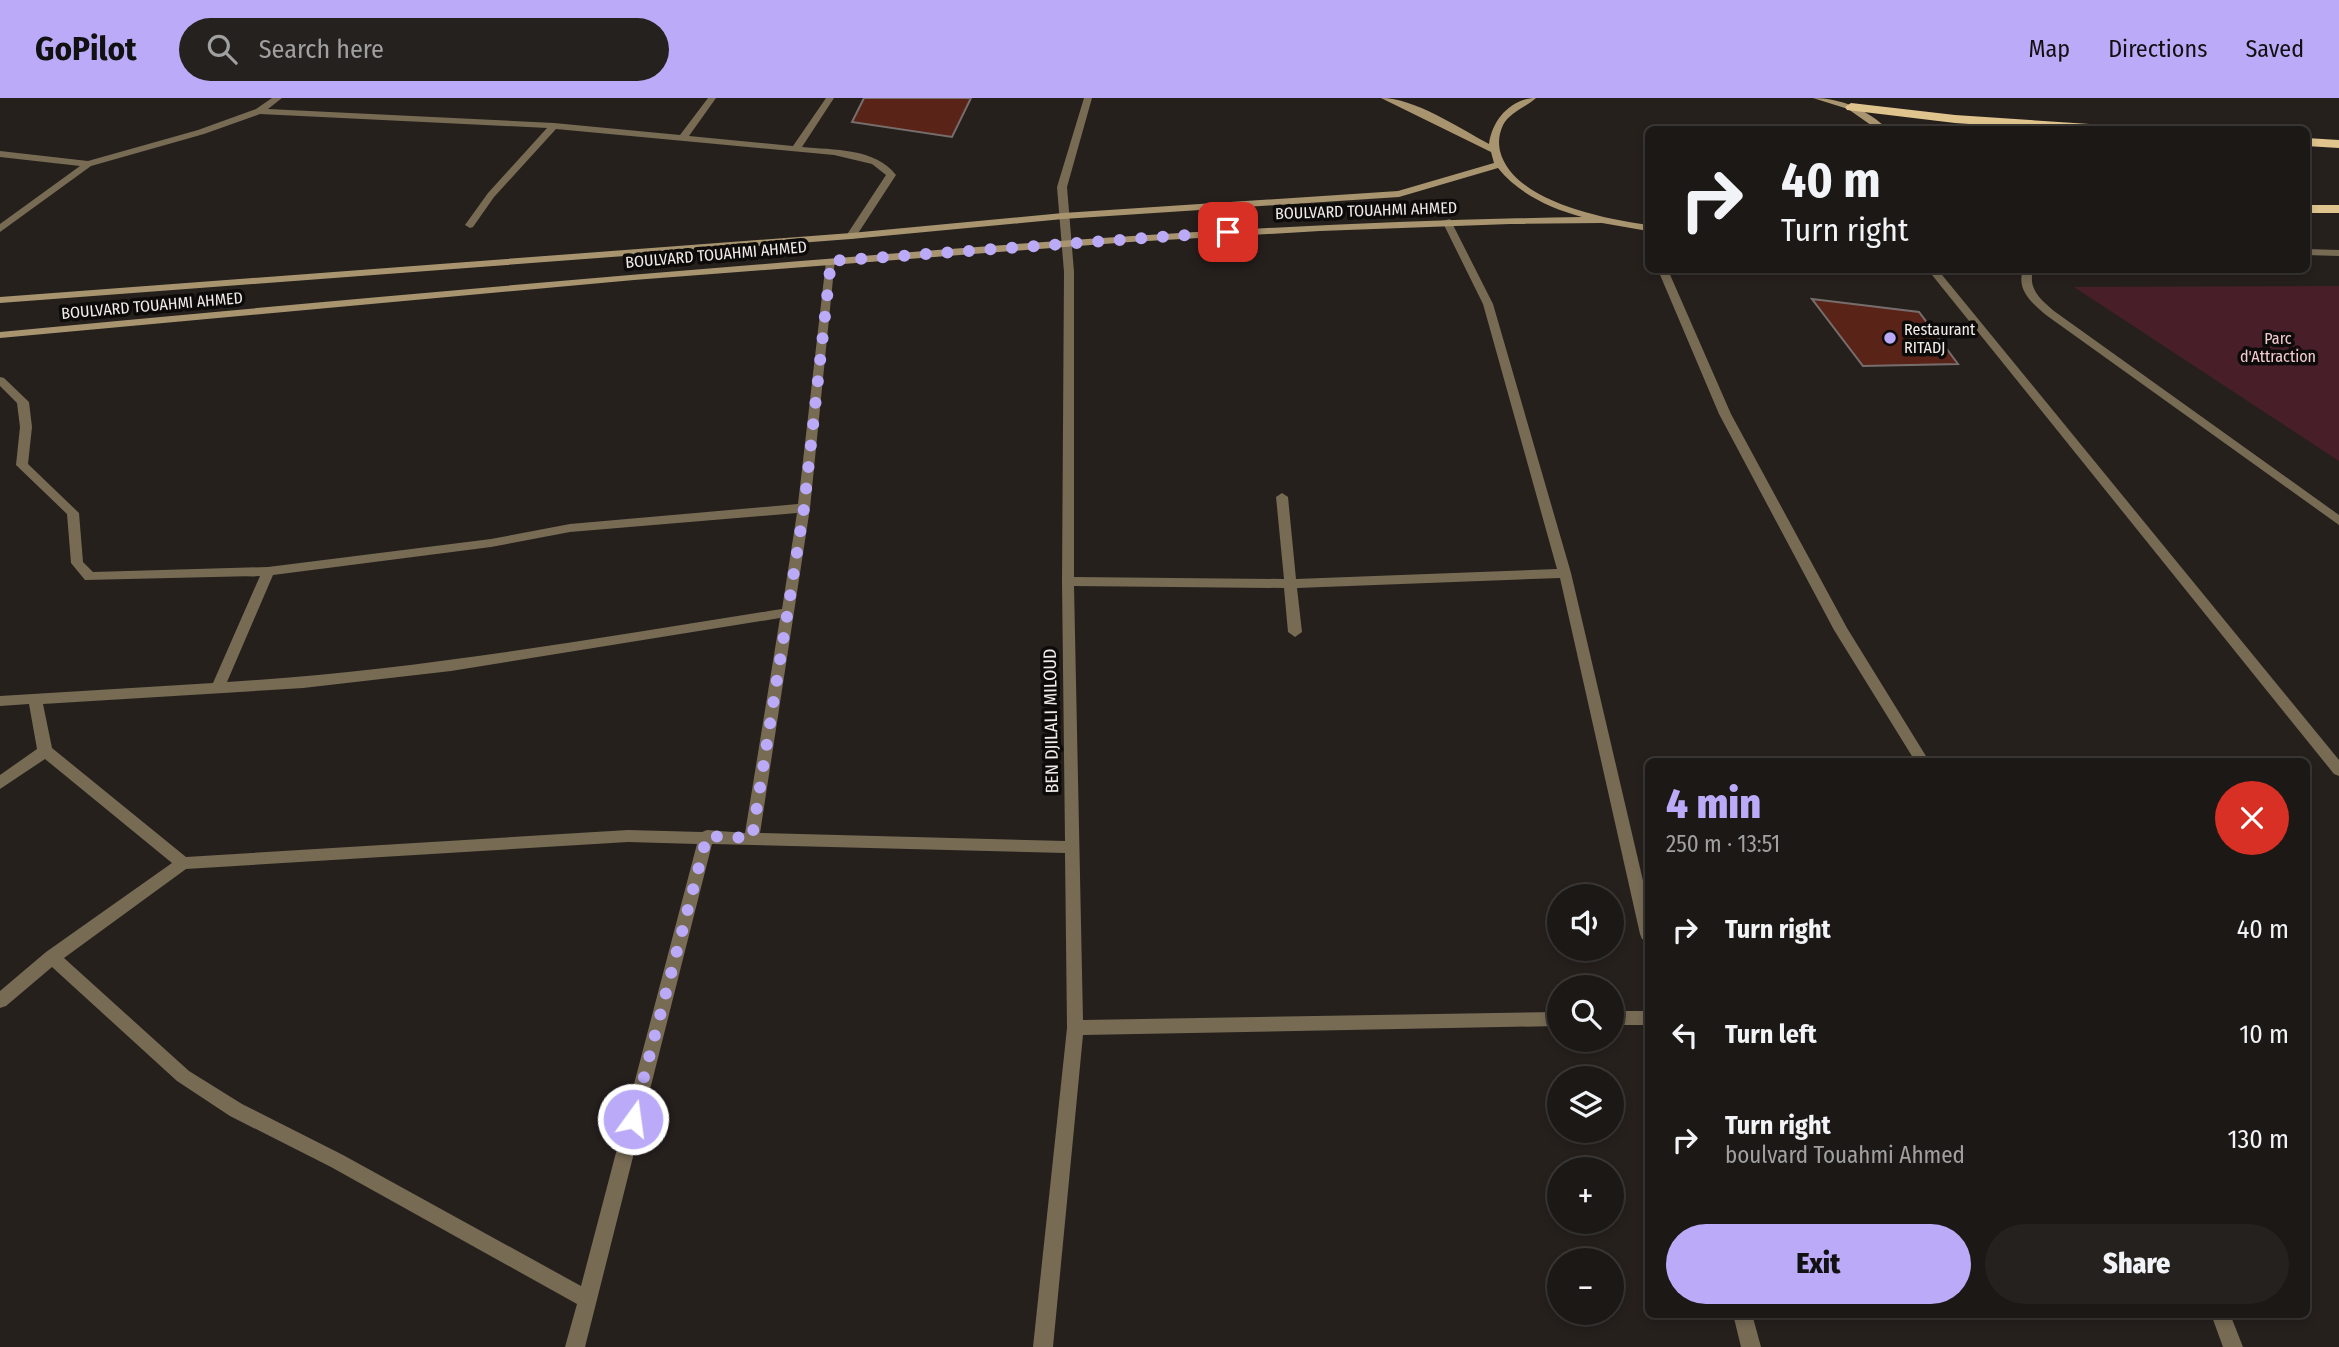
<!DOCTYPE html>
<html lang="en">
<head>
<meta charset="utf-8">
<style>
  :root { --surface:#1c1816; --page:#25211f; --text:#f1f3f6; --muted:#a0a0a1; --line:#3a3735; --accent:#baaaf7 }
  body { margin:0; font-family:"Fira Sans Condensed",sans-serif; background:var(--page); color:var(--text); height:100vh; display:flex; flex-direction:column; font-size:26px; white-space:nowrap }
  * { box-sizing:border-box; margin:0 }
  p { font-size:23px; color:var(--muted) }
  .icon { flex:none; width:38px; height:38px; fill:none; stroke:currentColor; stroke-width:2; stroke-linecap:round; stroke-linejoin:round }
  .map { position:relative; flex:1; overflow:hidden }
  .side { position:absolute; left:1645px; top:660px; width:665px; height:560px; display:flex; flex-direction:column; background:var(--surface); border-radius:10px; box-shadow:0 4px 10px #0003,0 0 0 2px var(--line) }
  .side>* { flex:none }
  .banner { position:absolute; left:1645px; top:28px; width:665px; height:147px; border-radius:10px; box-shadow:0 4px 10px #0003,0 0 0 2px var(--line); background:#1c1816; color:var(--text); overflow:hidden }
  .controls { position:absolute; left:1547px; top:786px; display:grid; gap:14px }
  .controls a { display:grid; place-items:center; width:77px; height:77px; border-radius:50%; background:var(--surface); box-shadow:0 4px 10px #0003,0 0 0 2px var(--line); font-size:35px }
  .pin { position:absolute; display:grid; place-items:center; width:60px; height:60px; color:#fff; margin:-30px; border-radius:14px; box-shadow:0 4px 10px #0006 }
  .me { position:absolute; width:77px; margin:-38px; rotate:14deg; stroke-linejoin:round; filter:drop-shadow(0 0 5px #0008) }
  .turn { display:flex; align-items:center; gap:24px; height:147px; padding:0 21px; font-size:32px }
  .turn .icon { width:91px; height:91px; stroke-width:2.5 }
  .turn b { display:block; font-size:49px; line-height:60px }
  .round { display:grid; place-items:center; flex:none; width:74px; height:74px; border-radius:37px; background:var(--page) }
  .headline { display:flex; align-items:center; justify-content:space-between; height:119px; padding:0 21px }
  h1 { font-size:42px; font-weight:800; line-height:52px; color:var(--accent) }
  .cta { display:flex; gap:14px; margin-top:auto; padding:14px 21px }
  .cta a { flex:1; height:80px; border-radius:42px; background:var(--accent); color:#111; font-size:28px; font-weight:800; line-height:80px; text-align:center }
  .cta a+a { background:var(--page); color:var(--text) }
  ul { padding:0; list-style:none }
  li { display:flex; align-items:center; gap:21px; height:105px; padding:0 21px }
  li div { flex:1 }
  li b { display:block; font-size:26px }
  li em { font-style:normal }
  header { display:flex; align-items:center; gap:42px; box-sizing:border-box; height:98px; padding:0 35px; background:var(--accent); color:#111 }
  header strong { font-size:33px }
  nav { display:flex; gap:38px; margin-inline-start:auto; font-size:24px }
  .search { width:490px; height:63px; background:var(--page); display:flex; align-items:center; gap:18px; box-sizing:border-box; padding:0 24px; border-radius:38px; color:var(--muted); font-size:26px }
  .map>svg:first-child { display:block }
</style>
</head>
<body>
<header>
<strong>GoPilot</strong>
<div class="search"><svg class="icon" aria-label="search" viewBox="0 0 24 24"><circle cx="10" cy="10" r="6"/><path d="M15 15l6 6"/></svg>Search here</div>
<nav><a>Map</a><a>Directions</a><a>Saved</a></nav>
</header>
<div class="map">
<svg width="2339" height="1249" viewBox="0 0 2339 1249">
  <rect width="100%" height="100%" fill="#26201d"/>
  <path fill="#481f28" d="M2339,188V363L2074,189Z"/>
  <g fill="#5a2318" stroke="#766e6c" stroke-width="2">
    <path d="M864,0H971L952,39L852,24Z"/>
    <path d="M1812,201L1919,214L1958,266L1863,268Z"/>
  </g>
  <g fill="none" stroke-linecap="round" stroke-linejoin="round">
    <g fill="#776b54" fill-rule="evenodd">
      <path d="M2306,151L2339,152V158L2306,157Z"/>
      <path d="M2023,172H2033C2028,191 2040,201 2054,213L2339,417V427L2046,217C2032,205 2016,192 2023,172Z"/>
    </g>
    <g fill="#776b54" fill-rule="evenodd">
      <path d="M272,0H282L268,11L554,25L680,37L708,0H716L689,38L793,48L826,0H834L802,49C833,52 876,50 896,77L855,140L851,141L846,138L886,77L872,66L834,57L556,31L494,99L473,129L470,130L465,127L488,95L547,30L260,16L204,36L91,68L0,134V126L80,68L0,59V53L88,63L198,32L256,11Z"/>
      <path d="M1084,0H1092L1067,89L1074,174V479L1284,481L1276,399L1282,395L1288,399L1296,481L1557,471L1483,206L1442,123L1450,121L1493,206L1571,475L1648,804V843L1642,841L1640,836L1560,480L1297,490L1302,534L1295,539L1288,534L1284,490L1074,488L1083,922L1559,914V928L1083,937L1053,1249H1033L1067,930L1065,755L712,746L585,1249H565L577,1206L331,1069L230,1018L177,983L52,869L6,908L0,910V893L46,854L172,765L45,661L0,691V677L37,651L29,606L0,608V598L213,585L260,478L85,482L71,465L67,416L16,367L20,329L17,305L0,288V279L4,280L29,304L32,329L28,366L79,415L83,464L93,474L268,469L491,441L570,426L798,406L826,163L835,161L810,410L760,735L1065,743L1062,483L1064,174L1057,89ZM797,415L782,511C597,540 414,573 227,584L273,477L491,449L570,434ZM780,520L745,735L707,732L702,734L628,732L186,759L52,650L43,606L303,590L451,573ZM628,744L697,746L581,1188L343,1057L242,1006L189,973L64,860L186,771Z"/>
      <path d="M1658,172H1668L1731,316L1847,530L1929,663H1915L1834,532L1719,316Z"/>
      <path d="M1928,172H1938L2339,662V678L2334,676Z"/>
      <rect x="1612" y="913" width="36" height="14"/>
      <path d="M1733,1216H1752L1761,1249H1741Z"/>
      <path d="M2211,1216H2230L2243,1249H2223Z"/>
    </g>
    <g fill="#a8956f" fill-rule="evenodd">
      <path d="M1381,0C1415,0 1459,30 1489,46C1492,22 1511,0 1536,0C1526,9 1510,14 1503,27C1499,36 1498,44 1500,53C1513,104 1605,121 1648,127V133L1602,125L1510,126L1320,133L1130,144L634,182L0,240V234C275,208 550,183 826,161C1078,140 1329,123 1582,119C1550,110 1519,96 1498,70L1399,99L1063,121L851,141L0,205V199L851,135L1063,115L1398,93L1494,65L1491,54Z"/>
      <path d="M1813,0C1842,0 1867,12 1889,32H1878L1848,11Z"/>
    </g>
    <g fill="#e0c48d" fill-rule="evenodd">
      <path d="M1851,5L1955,17L2120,28L2126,32H2057L1955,25L1847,12L1845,9Z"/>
      <path d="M2306,40L2339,42V50L2306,48Z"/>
      <rect x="2306" y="107" width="33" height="8"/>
    </g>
  </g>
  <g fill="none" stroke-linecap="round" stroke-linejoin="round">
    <path stroke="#baaaf7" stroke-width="12" stroke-dasharray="0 21.6" d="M633,1021L707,738L752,740L804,410L831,163L1228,134"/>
  </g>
  <circle fill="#baaaf7" stroke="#0d0b09" stroke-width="2.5" cx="1890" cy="240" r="7"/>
  <g text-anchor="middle" stroke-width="7" stroke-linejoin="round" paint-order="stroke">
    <g font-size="16" fill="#efece9" stroke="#0d0b09">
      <text transform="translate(1366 112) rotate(-2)" y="6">BOULVARD TOUAHMI AHMED</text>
      <text transform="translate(716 156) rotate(-5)" y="6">BOULVARD TOUAHMI AHMED</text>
      <text transform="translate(152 207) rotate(-5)" y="6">BOULVARD TOUAHMI AHMED</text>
    </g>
    <g font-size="16" fill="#efece9" stroke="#0d0b09" text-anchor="start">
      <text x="1904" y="237">Restaurant<tspan x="1904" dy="18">RITADJ</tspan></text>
    </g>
    <g font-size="16" fill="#f3cbd1" stroke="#0d0b09">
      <text x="2278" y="246">Parc<tspan x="2278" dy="18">d'Attraction</tspan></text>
    </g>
    <g font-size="18" fill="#efece9" stroke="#0d0b09">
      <text transform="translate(1051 623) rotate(-91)" y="6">BEN DJILALI MILOUD</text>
    </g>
  </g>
</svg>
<div class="controls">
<a><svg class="icon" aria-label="sound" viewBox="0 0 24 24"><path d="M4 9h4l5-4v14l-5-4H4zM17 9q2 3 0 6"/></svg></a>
<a><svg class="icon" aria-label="search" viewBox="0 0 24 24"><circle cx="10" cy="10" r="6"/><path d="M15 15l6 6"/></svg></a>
<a><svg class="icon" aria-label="layers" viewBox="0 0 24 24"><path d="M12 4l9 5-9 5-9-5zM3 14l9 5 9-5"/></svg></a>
<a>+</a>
<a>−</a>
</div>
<div class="pin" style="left:1228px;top:134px;background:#d93025"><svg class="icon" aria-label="arrive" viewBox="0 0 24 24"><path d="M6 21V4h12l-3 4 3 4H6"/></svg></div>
<svg class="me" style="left:633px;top:1021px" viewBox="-20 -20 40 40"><circle r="17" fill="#baaaf7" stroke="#fff" stroke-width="3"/><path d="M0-11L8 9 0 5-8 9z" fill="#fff"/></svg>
<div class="banner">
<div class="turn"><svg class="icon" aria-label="right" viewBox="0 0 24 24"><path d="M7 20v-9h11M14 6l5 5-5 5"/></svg><div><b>40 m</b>Turn right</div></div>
</div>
<section class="side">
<div class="headline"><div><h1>4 min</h1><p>250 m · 13:51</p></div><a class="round" style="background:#d93025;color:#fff"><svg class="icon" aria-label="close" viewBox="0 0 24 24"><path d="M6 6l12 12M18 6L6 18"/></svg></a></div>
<ul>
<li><svg class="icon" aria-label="right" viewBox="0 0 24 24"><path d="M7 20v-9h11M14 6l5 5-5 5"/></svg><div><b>Turn right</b></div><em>40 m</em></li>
<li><svg class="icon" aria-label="left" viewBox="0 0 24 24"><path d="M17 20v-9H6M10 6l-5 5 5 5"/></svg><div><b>Turn left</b></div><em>10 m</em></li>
<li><svg class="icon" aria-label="right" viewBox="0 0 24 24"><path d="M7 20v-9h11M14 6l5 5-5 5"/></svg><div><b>Turn right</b><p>boulvard Touahmi Ahmed</p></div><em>130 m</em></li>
</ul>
<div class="cta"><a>Exit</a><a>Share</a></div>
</section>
</div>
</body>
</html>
